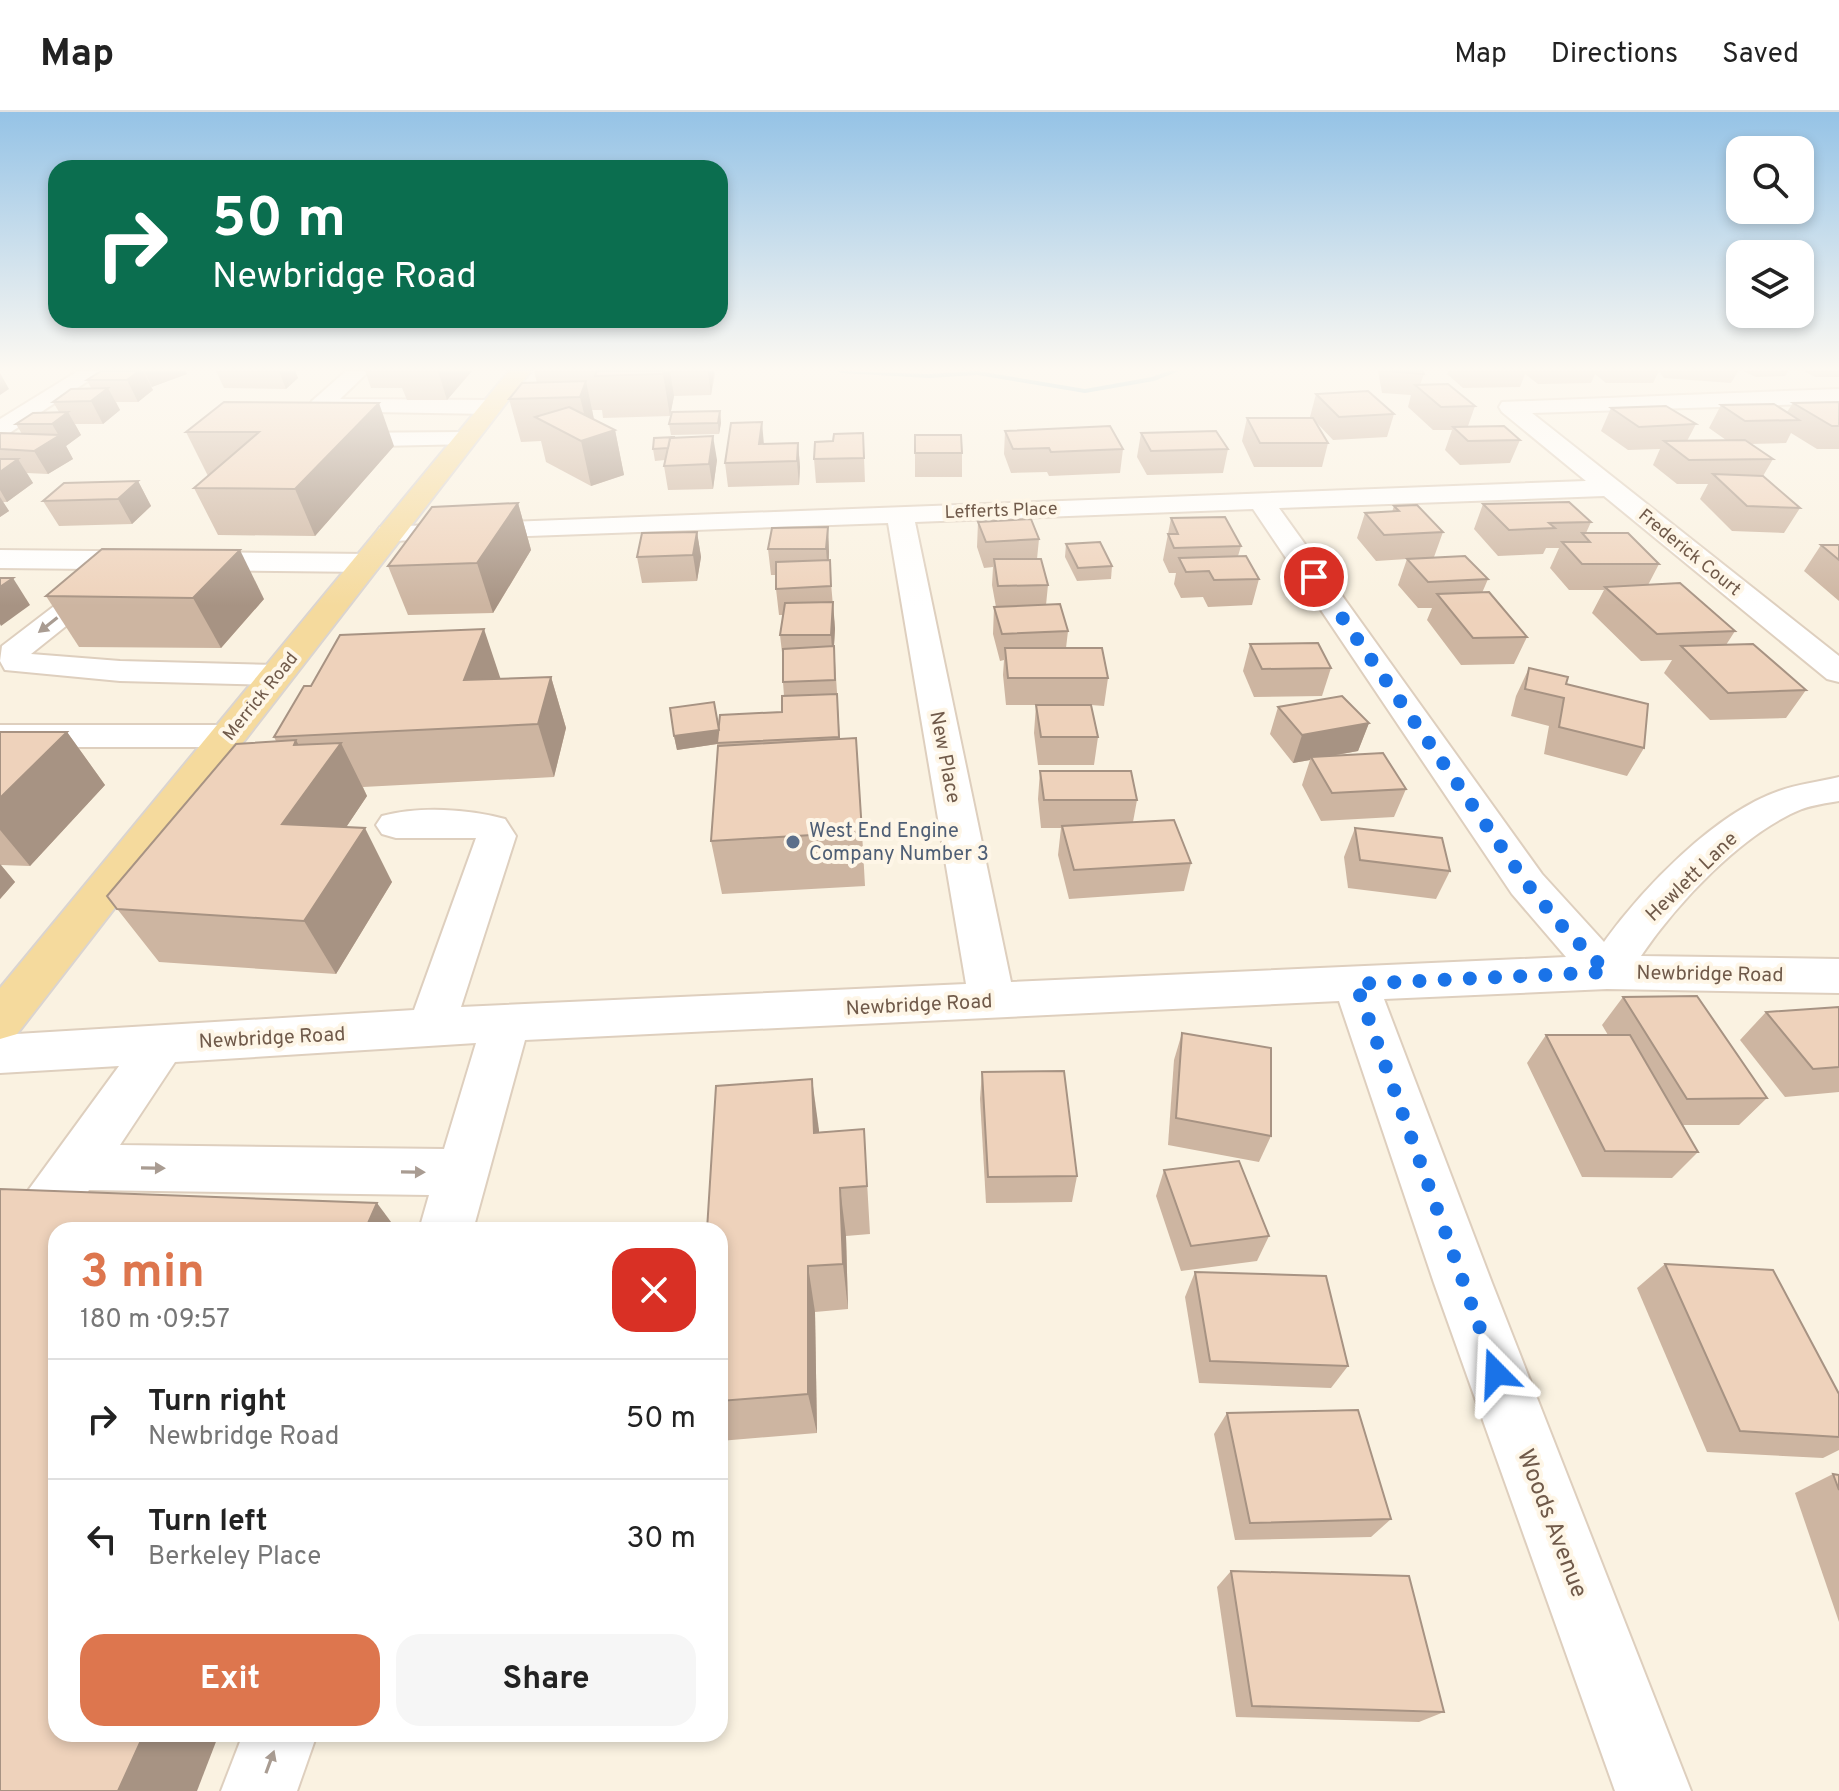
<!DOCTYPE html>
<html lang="en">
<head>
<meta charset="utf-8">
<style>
  :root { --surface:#fff; --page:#f6f6f6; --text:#222; --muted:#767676; --line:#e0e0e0; --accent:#dd764e }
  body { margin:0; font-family:Overpass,sans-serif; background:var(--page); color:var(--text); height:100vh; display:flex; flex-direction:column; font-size:30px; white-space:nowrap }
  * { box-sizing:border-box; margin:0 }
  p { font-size:26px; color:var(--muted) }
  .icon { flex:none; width:44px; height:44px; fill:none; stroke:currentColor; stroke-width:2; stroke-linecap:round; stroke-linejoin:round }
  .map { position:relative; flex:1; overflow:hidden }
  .sheet { position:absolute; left:48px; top:1110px; width:680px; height:520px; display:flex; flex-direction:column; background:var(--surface); border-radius:24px; box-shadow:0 4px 12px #0003 }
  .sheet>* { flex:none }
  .top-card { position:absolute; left:48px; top:48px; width:680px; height:168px; border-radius:24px; box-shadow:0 4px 12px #0003; background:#0b6e4f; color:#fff; overflow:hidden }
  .tools { position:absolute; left:1726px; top:24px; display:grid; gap:16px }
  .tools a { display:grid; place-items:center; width:88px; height:88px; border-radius:16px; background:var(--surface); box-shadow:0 4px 12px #0003; font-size:40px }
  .pin { position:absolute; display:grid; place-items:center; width:68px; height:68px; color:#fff; margin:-34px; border:4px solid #fff; border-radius:50%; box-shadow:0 2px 8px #0007 }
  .me { position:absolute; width:88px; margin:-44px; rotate:339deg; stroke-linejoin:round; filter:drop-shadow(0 0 6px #0008) }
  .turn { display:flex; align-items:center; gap:28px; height:168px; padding:0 32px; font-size:36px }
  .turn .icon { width:104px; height:104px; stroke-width:2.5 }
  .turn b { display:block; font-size:56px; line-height:68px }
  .round { display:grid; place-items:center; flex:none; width:84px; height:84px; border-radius:24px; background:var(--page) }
  .headline { display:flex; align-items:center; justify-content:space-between; height:136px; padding:0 32px }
  h1 { font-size:48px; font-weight:700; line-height:60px; color:var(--accent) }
  .cta { display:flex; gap:16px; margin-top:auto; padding:16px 32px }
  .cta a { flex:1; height:92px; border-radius:24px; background:var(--accent); color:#fff; font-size:32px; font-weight:700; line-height:92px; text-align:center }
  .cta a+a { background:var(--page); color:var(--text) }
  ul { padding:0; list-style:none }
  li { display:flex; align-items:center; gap:24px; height:120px; padding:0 32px; border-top:2px solid var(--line) }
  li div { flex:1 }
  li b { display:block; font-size:30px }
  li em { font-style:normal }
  header { display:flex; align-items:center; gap:48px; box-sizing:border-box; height:112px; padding:0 40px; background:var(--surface); border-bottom:2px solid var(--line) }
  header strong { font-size:38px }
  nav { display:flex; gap:44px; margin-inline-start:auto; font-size:28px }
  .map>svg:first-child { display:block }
</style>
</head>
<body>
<header>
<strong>Map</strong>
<nav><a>Map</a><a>Directions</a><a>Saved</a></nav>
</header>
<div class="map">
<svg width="1839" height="1679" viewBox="0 0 1839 1679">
  <rect width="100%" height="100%" fill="#faf2e1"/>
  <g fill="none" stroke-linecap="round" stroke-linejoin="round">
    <path fill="#9fc8d3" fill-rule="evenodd" d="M837,259L929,262L977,259L1085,277L1152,265L1169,259H1179L1154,269L1085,281L977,263L929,266L841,261Z"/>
    <g stroke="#decfbe" stroke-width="4">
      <g id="minor">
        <path d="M78,259H103L8,322L0,324V307Z"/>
        <path d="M346,259H369L340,287L491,288L499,290L502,295L499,300L491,302L312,299L309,294L312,289Z"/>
        <path d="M1839,277V291L1532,301L1839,544V570L1827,567L1604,384L1279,396L1542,762L1604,830C1643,776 1715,701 1779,679C1798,672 1819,670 1839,665V689C1827,691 1813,693 1802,697C1742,721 1677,791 1641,844L1839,847V881L1607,877L1384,887L1492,1171L1691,1679H1615L1434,1171L1339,889L525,928L473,1118H419L429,1083L89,1078L63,1118H56V1128L20,1182L0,1190V1117L119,954L0,961V923L414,898L476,726H396L382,722L376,713L382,704C421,694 467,697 505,707L516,724L461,895L966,872L888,411L390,429L380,427L376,421L380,415L1586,369L1502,300L1499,295L1502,290ZM1253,397L1512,782L1566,845L1011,870L915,410ZM476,931L444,1037L120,1033L175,950Z"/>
        <path d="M465,320L473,322L477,327L473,332L332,335L324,333L320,328L324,323L332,321Z"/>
        <path d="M0,438L367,442L377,445L381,451L377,457L367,460L0,456Z"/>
        <path d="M106,459L116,462L121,468L116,474L31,542L120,549L277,553L289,556L294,563L289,570L277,573L120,569L5,558L0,549L2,534L96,462Z"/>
        <path d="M0,613H228L241,616L246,624L241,632L228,635H0Z"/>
        <path d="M243,1622H317L297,1679H221Z"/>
      </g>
    </g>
    <g stroke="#dad4d0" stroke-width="4">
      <path id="major" d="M509,259H531L17,922L0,927V876Z"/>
    </g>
    <use href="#minor" fill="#fff" fill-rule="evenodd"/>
    <use href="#major" fill="#f5da9d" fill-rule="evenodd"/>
  </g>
  <g fill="#cdb5a1">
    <path d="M101,259H185L187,262L151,275L153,278L138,290H116L120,298L103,312H75L81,323L66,334L73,347L48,362L27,361L33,371L7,390H3L9,399L0,405V321L22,322L16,312L59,300L53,290L91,276L87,268Z"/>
    <path d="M216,259H295L298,266L286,277L224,276Z"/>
    <path d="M365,259H472L447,288H407L402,276H371Z"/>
    <path d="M534,259H714L715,263L711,283L674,284L670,304L603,306L602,298H592L594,308L615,318L624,363L591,374L546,350L541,329L521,330L509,287L537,271Z"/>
    <path d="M1378,259H1423L1424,262L1420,273L1475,294L1468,314L1520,328L1510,351L1460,353L1445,338L1452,318H1433L1408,295L1411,283L1382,281Z"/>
    <path d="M1448,259H1738L1731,271L1664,266L1659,259L1653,271H1606L1595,262L1591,271L1538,272L1525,262L1520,275L1463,276L1447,262Z"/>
    <path d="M1743,259H1788L1785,264L1756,265Z"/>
    <path d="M1804,259H1839V265H1815Z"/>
    <path d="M1316,282L1394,302L1387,325L1333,328L1315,309L1328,331L1322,355H1254L1242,329L1247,306H1311L1310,305Z"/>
    <path d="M224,290L394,334L315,424L218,423L194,376L208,364L186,320Z"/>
    <path d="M1839,290V337H1817L1791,321L1786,331L1750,332L1773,347L1763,364L1800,396L1784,421L1732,419L1700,387L1708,372H1677L1653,353L1660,337L1628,338L1601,319L1611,296L1696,312L1687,329L1726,328L1709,316L1721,293L1787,300L1793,291Z"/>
    <path d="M720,299L721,311L719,322L671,323L669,312Z"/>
    <path d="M1005,319L1123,337L1120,361L1049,364L1047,360L1011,361L1004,342Z"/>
    <path d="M863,321L865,370L816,371L814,347L833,329Z"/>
    <path d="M1141,321L1228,337L1223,361L1147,363L1137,345Z"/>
    <path d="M915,323L962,341V365H915Z"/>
    <path d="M654,326L717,348L713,377L668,378L664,354L665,348L655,349L653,337Z"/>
    <path d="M798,331L800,355L799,373L728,375L725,351L764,332Z"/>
    <path d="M138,369L151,394L132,412L59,414L43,389Z"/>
    <path d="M518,391L531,438L493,501L408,503L388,454Z"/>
    <path d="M1483,392L1591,410L1586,421L1659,452L1648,473L1735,519L1726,533L1806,578L1786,606L1710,608L1664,561L1672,548L1641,549L1592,501L1604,478H1569L1550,456L1559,436H1546L1543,442L1498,444L1474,417Z"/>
    <path d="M1394,394L1443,420L1434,445L1488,467L1482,481L1527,525L1514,552L1461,553L1427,508L1432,496H1418L1398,473L1407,447L1376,449L1357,426L1365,401L1392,400Z"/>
    <path d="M1171,406L1241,434L1238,444L1259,467L1252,493L1208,495L1203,485L1181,486L1174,472L1176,461H1169L1163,448Z"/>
    <path d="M978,410L1039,427L1037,447L1048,473L1046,493L1068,519L1066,536L1108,566L1104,594L1091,593L1098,625L1094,653H1038L1034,621L1036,593H1059H1006L1003,563L1004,548L1000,549L993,522L994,495H996L992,473L993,455L984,456L977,435Z"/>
    <path d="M828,415L829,448L835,517L834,534L840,627L862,720L865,774L722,782L711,729L718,638L717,632L677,638L674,624L718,615L782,600L784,584L783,570V549L780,523L783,503H779L776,477V463H771L768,437Z"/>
    <path d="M697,420L701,445L697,469L642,471L637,445Z"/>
    <path d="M1066,432L1112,454L1111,467L1077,469L1065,445Z"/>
    <path d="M1821,433H1839V489L1804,459Z"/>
    <path d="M46,484L264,487L221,536L79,535Z"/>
    <path d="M1250,532L1331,556L1322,584L1254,585L1243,559Z"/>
    <path d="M1529,556L1566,572L1644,636L1627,664L1544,642L1549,614L1511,604L1516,584Z"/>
    <path d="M551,565L566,616L554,665L363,675L367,684L346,715L392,770L336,862L159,850L107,784L276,629L274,625L501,567Z"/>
    <path d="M1278,595L1369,611L1358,639L1332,644L1406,677L1394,705L1321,709L1302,673L1310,648L1293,651L1270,622Z"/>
    <path d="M0,620H67L105,673L30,754L1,753L15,770L0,787Z"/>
    <path d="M1040,659L1137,688L1133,710L1191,751L1184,779L1069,787L1058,743L1061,716H1041L1038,687Z"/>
    <path d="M1355,716L1450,759L1436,787L1348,776L1344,745Z"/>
    <path d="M1623,885L1767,986L1739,1013H1683L1698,1040L1672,1066L1582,1065L1527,951L1546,923H1608L1602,913Z"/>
    <path d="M1839,895V980L1785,985L1740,928L1766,900Z"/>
    <path d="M1182,921L1271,1024L1259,1050L1168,1033L1174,948Z"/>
    <path d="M982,960L1077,1064L1072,1090L986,1091L980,987Z"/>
    <path d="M864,1017L870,1122L846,1124L848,1197L815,1200L817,1321L720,1329V1118L819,1020Z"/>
    <path d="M1164,1058L1269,1124L1257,1149L1181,1159L1156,1084Z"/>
    <path d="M1665,1152L1839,1282V1338L1823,1346L1707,1340L1637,1176Z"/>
    <path d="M1195,1160L1348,1254L1331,1276L1199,1271L1185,1185Z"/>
    <path d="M1227,1301L1391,1407L1371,1425L1235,1428L1214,1322Z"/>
    <path d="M1833,1362L1839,1363V1510L1795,1381Z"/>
    <path d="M1231,1459L1444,1600L1419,1610L1236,1605L1217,1475Z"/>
  </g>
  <g fill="#a79383">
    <path d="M139,259H143L153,278L138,290L127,268Z"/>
    <path d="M144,259H185L187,262L152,275Z"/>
    <path d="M279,259H295L298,266L286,277Z"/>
    <path d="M438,259H472L447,288Z"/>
    <path d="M664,259H670L674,284L670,304L663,262Z"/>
    <path d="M708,259H714L711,283Z"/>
    <path d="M0,261L9,277L0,283Z"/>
    <path d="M586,269L595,312L615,318L624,363L591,374L581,329L590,326L580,285Z"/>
    <path d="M108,276L120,298L103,312L91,289Z"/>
    <path d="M379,291L394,334L315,424L295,377Z"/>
    <path d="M720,299L721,311L719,322L718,311Z"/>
    <path d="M68,300L81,323L66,334L73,347L48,362L34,339L59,324L52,312Z"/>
    <path d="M762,310L764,333L759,332Z"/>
    <path d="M713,324L717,348L713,377L709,352Z"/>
    <path d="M798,331L800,355L799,373L797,349Z"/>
    <path d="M18,347L33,371L7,390L0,378V360Z"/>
    <path d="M138,369L151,394L132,412L118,387Z"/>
    <path d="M0,385L9,399L0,405Z"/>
    <path d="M518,391L531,438L493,501L477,451Z"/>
    <path d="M828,415L829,440L828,462L826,437Z"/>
    <path d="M697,420L701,445L697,469L693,443Z"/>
    <path d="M240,438L264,487L221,536L193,486Z"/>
    <path d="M13,466L30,493L1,514L0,512V475Z"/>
    <path d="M833,490L835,517L833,550L831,523Z"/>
    <path d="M484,517L501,568H464Z"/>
    <path d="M551,565L566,616L554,665L538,612Z"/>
    <path d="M1369,611L1358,639L1313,647L1311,645L1310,648L1293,651L1302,623Z"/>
    <path d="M719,618L717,632L677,638L674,624Z"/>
    <path d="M67,620L105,673L30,754L0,718V686Z"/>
    <path d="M296,628L316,666L341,631L367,684L313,765L282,712L294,633Z"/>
    <path d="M365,716L392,770L336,862L304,809Z"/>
    <path d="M0,752L15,770L0,787Z"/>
    <path d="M812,967L819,1018L820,1070L814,1021Z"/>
    <path d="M840,1076L846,1124L848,1197L843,1152Z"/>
    <path d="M377,1091L397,1118H365Z"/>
    <path d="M808,1154L815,1200L817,1321L808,1282Z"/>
    <path d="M144,1622H219L197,1679H118Z"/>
  </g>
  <g fill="#eed2bb" stroke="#a79383" stroke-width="2">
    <path d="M101,259H139L127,268H87Z"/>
    <path d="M597,259H664L663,262L595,264Z"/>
    <path d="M1389,259H1423L1424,262Z"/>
    <path d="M586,269L580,285L509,287L522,271Z"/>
    <path d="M1448,272L1475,294L1441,295L1415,273Z"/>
    <path d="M108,276L91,289L53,290L71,277Z"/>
    <path d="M1368,279L1394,302L1339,305L1316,282Z"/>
    <path d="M224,290L379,291L295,377L194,376L259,320H186Z"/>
    <path d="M1839,290V314H1832L1793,291Z"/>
    <path d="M1774,292L1799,308L1745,309L1721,293Z"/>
    <path d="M1666,294L1696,312L1639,315L1611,296Z"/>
    <path d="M569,295L615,318L581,329L535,305Z"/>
    <path d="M720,299L718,311L669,312L672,300Z"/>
    <path d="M68,300L52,312H16L33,301Z"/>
    <path d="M1247,306H1313L1328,331H1260Z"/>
    <path d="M762,310L759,332L798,331L797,349L725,351L731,311Z"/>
    <path d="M1110,314L1123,337L1051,340L1049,336L1013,337L1005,319Z"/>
    <path d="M1504,314L1520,328L1468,329L1453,315Z"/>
    <path d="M1216,319L1228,337L1151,339L1141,321Z"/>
    <path d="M0,321L60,323L34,339L0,337Z"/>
    <path d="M863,321L864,346L814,347L815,330L833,329L834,322Z"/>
    <path d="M915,323H961L962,341H915Z"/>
    <path d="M713,324L709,352L664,354L670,326Z"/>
    <path d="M675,325L670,326L668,336L653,337L654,326Z"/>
    <path d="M1745,328L1773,347L1689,348L1664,329Z"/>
    <path d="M0,347H18L0,360Z"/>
    <path d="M1713,362L1763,364L1800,396L1747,394Z"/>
    <path d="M138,369L118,387L43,389L64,371Z"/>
    <path d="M1569,390L1591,410L1549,411L1555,416L1509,418L1483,392Z"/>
    <path d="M518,391L477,451L388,454L432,395Z"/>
    <path d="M1417,393L1443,420L1384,423L1365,401L1399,399L1394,394Z"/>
    <path d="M1225,405L1241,434L1174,436L1168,422H1178L1171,406Z"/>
    <path d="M1031,407L1039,427L986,430L978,410Z"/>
    <path d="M828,415L826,437H768L772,416Z"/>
    <path d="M697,420L693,443L637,445L642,421Z"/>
    <path d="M1582,421H1628L1659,452H1582L1562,430H1590Z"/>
    <path d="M1100,430L1112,454L1078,456L1066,432Z"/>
    <path d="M1821,433H1839V448Z"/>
    <path d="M102,437L240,438L193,486L46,484Z"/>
    <path d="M1246,444L1259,467L1214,468L1209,459L1186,460L1179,446Z"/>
    <path d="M1465,444L1488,467L1428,470L1407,447Z"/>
    <path d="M994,447H1041L1048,473L998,474Z"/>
    <path d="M830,448L831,474L776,477V450Z"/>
    <path d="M0,466H13L0,475Z"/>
    <path d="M1680,471L1735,519L1657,522L1605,475Z"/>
    <path d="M1489,480L1527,525L1473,526L1437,482Z"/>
    <path d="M833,490L831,523H780L785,491Z"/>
    <path d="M1060,492L1068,519L1002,522L994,495Z"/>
    <path d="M484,517L464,568L551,565L538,612L274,625L304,574H311L340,523Z"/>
    <path d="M1318,531L1331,556L1262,557L1250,532Z"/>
    <path d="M1753,532L1806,578L1728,581L1681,534Z"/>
    <path d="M834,534L835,568L783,570V537Z"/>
    <path d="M1005,536H1102L1108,566H1008Z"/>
    <path d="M1529,556L1568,565L1566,572L1648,592L1644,636L1559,615L1564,586L1525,577Z"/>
    <path d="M837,582L839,625L717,631L720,603L782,600V584Z"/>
    <path d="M1342,584L1369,611L1302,623L1278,595Z"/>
    <path d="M714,590L719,618L674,624L670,596Z"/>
    <path d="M1036,593H1091L1098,625H1041Z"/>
    <path d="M0,620H67L0,686Z"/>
    <path d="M856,626L862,720L711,729L718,634Z"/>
    <path d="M296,628L294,633L341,631L282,712L365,716L304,809L117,797L107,784L236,632Z"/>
    <path d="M1383,641L1406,677L1332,681L1311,645Z"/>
    <path d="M1040,659H1131L1137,688H1044Z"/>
    <path d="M1174,708L1191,751L1074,758L1062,714Z"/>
    <path d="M1355,716L1442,726L1450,759L1360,748Z"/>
    <path d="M1697,884L1767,986L1687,987L1623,885Z"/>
    <path d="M1839,895V955L1813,957L1766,900Z"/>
    <path d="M1182,921L1271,936V1024L1176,1006Z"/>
    <path d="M1546,923H1630L1698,1040L1605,1039Z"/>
    <path d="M1064,959L1077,1064L988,1065L982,960Z"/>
    <path d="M812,967L814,1021L864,1017L867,1074L840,1076L843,1152L808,1154V1282L720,1289V1118H707L716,974Z"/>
    <path d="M1239,1049L1269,1124L1191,1134L1164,1058Z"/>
    <path d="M0,1077L377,1091L365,1118H56V1622H144L118,1679H0Z"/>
    <path d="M1665,1152L1773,1158L1839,1282V1325L1740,1319Z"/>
    <path d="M1195,1160L1326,1164L1348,1254L1210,1249Z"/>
    <path d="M1358,1298L1391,1407L1250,1411L1227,1301Z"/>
    <path d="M1833,1362L1839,1363V1378Z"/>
    <path d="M1231,1459L1409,1464L1444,1600L1252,1594Z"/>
  </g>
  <defs><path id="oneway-solid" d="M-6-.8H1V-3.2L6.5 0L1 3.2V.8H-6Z" transform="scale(2)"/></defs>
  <g fill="#a99c92">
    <use href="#oneway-solid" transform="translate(48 513) rotate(142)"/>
    <use href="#oneway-solid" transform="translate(153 1056) rotate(1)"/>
    <use href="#oneway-solid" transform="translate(413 1060) rotate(1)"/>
    <use href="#oneway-solid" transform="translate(270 1650) rotate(-70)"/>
  </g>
  <linearGradient id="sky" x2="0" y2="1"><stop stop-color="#95c3e6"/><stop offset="0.52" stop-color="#fdf9f2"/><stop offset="1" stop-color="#fdf9f2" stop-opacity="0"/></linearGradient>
  <rect width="1839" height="494" fill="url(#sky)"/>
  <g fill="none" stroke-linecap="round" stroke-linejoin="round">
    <path stroke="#1a73e8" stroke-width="14" stroke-dasharray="0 25.2" d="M1314,465L1527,772L1561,813L1607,860L1356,872L1496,1261"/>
  </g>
  <circle fill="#5c6f8a" stroke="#fef6e7" stroke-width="3" cx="793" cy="730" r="8"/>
  <g text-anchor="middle" stroke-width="8" stroke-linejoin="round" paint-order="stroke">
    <g font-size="18" fill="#705a4a" stroke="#fef6e7">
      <text transform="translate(1001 398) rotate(-2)" y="6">Lefferts Place</text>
      <text transform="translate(1690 440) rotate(39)" y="6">Frederick Court</text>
      <text transform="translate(260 584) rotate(-51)" y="6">Merrick Road</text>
    </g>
    <g font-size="20" fill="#705a4a" stroke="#fef6e7">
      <text transform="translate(946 645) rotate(79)" y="7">New Place</text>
      <text transform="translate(1691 764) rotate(-44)" y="7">Hewlett Lane</text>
      <text transform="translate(1710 861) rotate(1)" y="7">Newbridge Road</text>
      <text transform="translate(919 892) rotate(-3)" y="7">Newbridge Road</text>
      <text transform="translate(272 925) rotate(-3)" y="7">Newbridge Road</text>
    </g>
    <g font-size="20" fill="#4e5e75" stroke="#fef6e7" text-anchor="start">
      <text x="809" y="725">West End Engine<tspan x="809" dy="23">Company Number 3</tspan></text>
    </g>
    <g font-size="24" fill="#705a4a" stroke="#fef6e7">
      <text transform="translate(1553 1411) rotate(69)" y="8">Woods Avenue</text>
    </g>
  </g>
</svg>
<div class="tools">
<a><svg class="icon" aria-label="search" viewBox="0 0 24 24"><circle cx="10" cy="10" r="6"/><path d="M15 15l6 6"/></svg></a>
<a><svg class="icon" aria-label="layers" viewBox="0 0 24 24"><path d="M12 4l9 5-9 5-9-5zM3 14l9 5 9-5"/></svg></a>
</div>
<div class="pin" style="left:1314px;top:465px;background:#d93025"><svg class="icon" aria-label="arrive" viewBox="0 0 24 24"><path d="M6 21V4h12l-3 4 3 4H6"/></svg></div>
<svg class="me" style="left:1496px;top:1261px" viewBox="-20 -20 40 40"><path d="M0-17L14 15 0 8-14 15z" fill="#1a73e8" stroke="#fff" stroke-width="4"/></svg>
<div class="top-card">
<div class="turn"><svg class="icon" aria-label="right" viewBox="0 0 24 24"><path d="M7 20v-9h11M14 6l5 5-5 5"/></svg><div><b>50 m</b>Newbridge Road</div></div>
</div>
<section class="sheet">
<div class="headline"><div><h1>3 min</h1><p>180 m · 09:57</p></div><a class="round" style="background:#d93025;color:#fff"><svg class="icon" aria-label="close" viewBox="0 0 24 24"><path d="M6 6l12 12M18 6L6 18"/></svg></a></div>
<ul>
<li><svg class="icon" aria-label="right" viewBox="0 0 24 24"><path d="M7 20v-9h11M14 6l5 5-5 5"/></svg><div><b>Turn right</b><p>Newbridge Road</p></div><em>50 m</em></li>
<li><svg class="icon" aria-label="left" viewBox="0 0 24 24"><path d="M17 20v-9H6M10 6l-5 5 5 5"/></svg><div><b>Turn left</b><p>Berkeley Place</p></div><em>30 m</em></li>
</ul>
<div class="cta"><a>Exit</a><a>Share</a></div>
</section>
</div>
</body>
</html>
